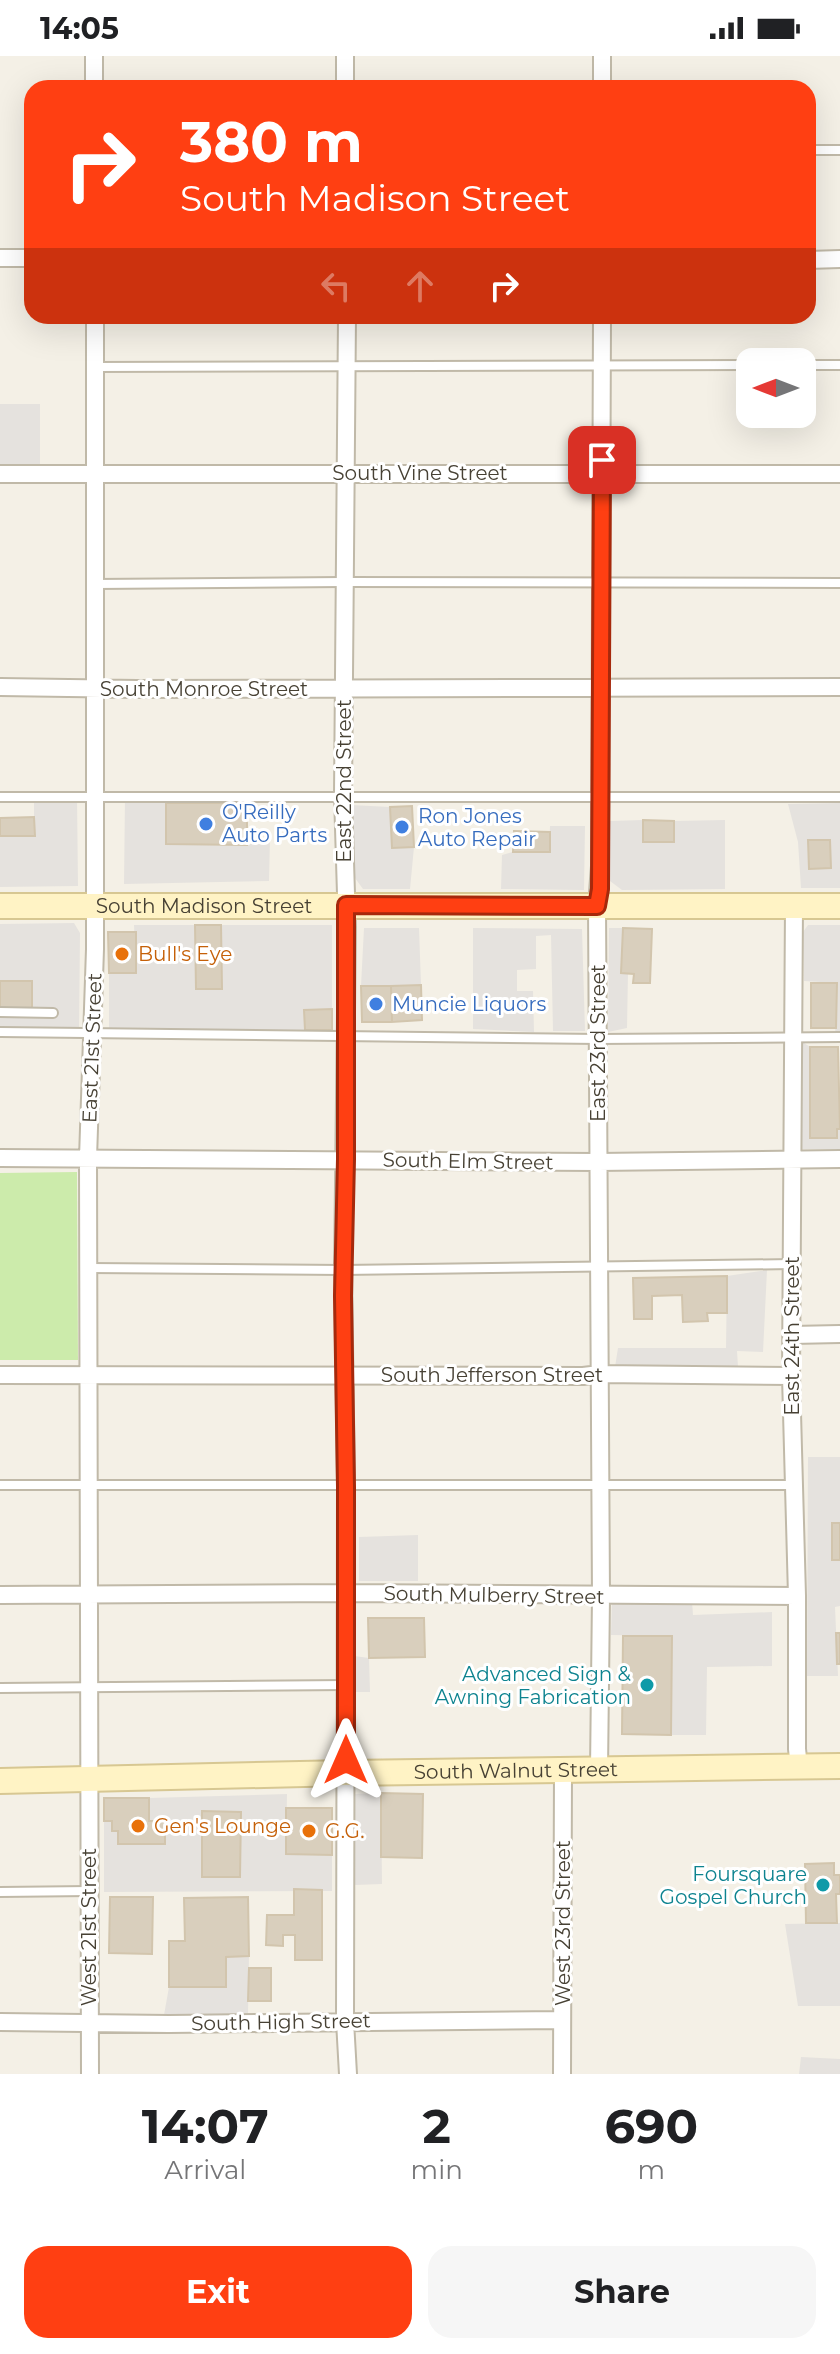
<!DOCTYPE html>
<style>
body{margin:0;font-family:Montserrat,sans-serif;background:#f6f6f6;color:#202124;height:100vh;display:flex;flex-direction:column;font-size:30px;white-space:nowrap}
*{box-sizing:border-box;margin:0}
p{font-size:26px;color:#757577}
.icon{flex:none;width:44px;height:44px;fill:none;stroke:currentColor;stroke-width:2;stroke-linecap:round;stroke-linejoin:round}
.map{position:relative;height:2018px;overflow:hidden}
.details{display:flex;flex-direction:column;background:#fff;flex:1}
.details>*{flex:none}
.guide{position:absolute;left:24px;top:24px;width:792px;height:244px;border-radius:24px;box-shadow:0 8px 32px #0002;background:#ff3f12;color:#fff;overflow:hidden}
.needle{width:52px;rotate:270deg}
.tools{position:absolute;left:736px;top:292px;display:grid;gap:16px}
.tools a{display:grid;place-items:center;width:80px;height:80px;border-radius:16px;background:#fff;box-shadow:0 8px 32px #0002;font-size:40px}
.pin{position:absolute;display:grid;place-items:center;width:68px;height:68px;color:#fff;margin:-34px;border-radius:16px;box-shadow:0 4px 12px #0006}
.me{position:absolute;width:88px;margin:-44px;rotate:0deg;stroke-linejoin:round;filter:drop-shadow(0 0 6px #0008)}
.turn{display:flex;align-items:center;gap:28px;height:168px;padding:0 24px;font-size:36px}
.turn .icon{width:104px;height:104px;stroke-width:2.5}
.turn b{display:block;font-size:56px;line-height:68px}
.lanes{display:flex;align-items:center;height:76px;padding:0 24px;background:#0003;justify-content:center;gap:40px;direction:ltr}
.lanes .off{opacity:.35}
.eta{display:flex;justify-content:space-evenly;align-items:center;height:136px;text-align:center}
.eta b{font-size:48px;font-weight:700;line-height:56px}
.primary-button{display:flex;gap:16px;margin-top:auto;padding:16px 24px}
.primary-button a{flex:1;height:92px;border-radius:24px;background:#ff3f12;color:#fff;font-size:32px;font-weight:700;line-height:92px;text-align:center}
.primary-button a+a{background:#f6f6f6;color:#202124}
.status{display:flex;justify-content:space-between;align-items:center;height:56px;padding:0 40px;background:#fff;direction:ltr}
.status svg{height:22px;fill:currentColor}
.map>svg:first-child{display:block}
.green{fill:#ccebab}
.parking{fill:#e5e2de;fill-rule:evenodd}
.building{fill:#d9cfbd;stroke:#d2c5ad;stroke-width:2}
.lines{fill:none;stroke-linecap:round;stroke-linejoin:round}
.service-casing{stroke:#c0b9a8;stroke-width:12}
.minor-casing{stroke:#c0b9a8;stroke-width:20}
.secondary-casing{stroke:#d7c792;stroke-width:28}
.service{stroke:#fff;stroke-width:8}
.minor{stroke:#fff;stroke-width:16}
.secondary{stroke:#fff3c5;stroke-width:24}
.route-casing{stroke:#a6290c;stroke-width:20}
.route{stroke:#ff3f12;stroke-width:14}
.shop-dot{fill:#3f7fe0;stroke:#fff;stroke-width:3}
.food-dot{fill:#e8710a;stroke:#fff;stroke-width:3}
.culture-dot{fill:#0f9aa8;stroke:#fff;stroke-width:3}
.labels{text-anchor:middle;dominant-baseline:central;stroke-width:6;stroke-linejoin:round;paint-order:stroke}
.street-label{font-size:20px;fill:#474134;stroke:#fff}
.shop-label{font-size:20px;fill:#366cbe;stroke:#fff;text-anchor:start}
.food-label{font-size:20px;fill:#c56008;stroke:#fff;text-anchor:start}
.culture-label{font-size:20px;fill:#0d838f;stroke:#fff;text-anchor:end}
</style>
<div class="status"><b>14:05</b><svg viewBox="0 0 49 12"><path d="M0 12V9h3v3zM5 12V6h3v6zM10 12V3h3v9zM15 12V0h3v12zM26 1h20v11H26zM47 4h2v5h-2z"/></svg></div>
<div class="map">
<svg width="840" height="2018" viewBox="0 0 840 2018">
<rect width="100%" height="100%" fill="#f4f0e6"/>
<!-- green -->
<path class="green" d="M 77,1116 L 78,1304 L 0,1304 L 0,1117 Z"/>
<!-- parking -->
<path class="parking" d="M 0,348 L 40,348 L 40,418 L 0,418 Z
M 34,741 L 77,741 L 78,830 L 0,831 L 0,780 L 34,780 Z
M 125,741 L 165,741 L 166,788 L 247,789 L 270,782 L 269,825 L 124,828 Z
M 840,747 L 840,832 L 801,832 L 798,786 L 788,748 ZM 830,784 L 831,812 L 810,813 L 808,785 Z
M 351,749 L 390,751 L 392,792 L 414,791 L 410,833 L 363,833 L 355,822 Z
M 643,764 L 644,786 L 673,786 L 674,765 L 725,764 L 725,833 L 622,834 L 610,825 L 609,765 Z
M 550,770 L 585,770 L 584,834 L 501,833 L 502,799 L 513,796 L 549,796 Z
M 74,867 L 80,877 L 79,977 L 0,976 L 0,868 Z
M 134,869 L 195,869 L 197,933 L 222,933 L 221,869 L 332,869 L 332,953 L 305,954 L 304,979 L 109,977 L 109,917 L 136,917 Z
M 808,869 L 840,869 L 840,981 L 835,981 L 837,927 L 804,925 L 803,876 Z
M 364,872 L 419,872 L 421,929 L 361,930 Z
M 473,872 L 582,873 L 585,975 L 553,975 L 551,879 L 536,880 L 536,913 L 517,914 L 517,935 L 533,935 L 534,976 L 473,973 Z
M 609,872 L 623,872 L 621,917 L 628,917 L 627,972 L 608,976 Z
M 801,985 L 810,991 L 810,1082 L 837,1082 L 837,1073 L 840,1073 L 840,1093 L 800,1093 Z
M 767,1214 L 763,1296 L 737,1295 L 738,1311 L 615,1311 L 618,1292 L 726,1292 L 727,1220 Z
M 808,1401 L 840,1401 L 840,1467 L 832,1467 L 840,1504 L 840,1550 L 835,1551 L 838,1620 L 807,1620 Z
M 418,1479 L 418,1525 L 359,1525 L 359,1481 Z
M 612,1544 L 692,1545 L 693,1559 L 772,1556 L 772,1610 L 707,1611 L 706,1679 L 671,1679 L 672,1580 L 611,1579 Z
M 354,1600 L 369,1602 L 370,1636 L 355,1636 Z
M 381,1737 L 382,1828 L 355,1829 L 354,1738 Z
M 287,1738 L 286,1798 L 332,1799 L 332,1835 L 104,1836 L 104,1765 L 112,1765 L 112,1775 L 118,1775 L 119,1788 L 164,1788 L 165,1765 L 149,1765 L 149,1742 Z
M 840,1867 L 840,1950 L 798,1950 L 785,1868 Z
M 249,1900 L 248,1958 L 164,1959 L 169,1931 L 226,1931 L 226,1901 Z
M 801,2001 L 840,2003 L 840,2018 L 799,2018 Z"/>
<!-- building -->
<path class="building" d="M 166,747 L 247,747 L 247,789 L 166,788 Z
M 412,750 L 414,791 L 392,792 L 390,751 Z
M 34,761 L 35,780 L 0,780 L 0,762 Z
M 643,764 L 674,765 L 674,786 L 643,786 Z
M 514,775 L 550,776 L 550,796 L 513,796 Z
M 808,784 L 830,784 L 831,812 L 809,813 Z
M 195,869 L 221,869 L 222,933 L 196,933 Z
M 623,872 L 652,873 L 650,927 L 633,927 L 634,918 L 621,917 Z
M 108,876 L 136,876 L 136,917 L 109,917 Z
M 0,925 L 32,925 L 32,953 L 0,953 Z
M 811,927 L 837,927 L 836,972 L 811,972 Z
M 421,929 L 422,964 L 392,966 L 391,930 Z
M 361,930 L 391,930 L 392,966 L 362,966 Z
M 332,953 L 332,974 L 305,974 L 304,954 Z
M 810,991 L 838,991 L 840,1073 L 837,1073 L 837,1082 L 810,1082 Z
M 727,1220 L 727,1257 L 707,1257 L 708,1265 L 683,1266 L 682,1239 L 652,1240 L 652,1263 L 634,1263 L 633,1222 Z
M 832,1467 L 840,1467 L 840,1504 L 832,1504 Z
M 368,1562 L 424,1562 L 425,1601 L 369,1602 Z
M 836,1577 L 840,1577 L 840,1608 L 837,1608 Z
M 623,1580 L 672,1580 L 671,1679 L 622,1678 Z
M 381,1737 L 423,1738 L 422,1802 L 381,1801 Z
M 104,1742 L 149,1742 L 149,1765 L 165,1765 L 165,1788 L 118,1788 L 118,1775 L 112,1775 L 112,1765 L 104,1765 Z
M 286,1752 L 332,1752 L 332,1799 L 286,1798 Z
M 202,1755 L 241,1756 L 240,1821 L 202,1821 Z
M 834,1807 L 834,1819 L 840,1819 L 840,1838 L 836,1838 L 837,1867 L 806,1867 L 805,1808 Z
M 294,1833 L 322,1834 L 322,1904 L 295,1904 L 295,1879 L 283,1879 L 283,1890 L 266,1889 L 267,1859 L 294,1859 Z
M 110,1841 L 153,1841 L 152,1898 L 109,1897 Z
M 248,1841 L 249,1900 L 226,1901 L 226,1931 L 169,1931 L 169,1885 L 185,1885 L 184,1842 Z
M 249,1912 L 271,1912 L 271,1945 L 248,1945 Z"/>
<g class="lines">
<!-- service casing -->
<g class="service-casing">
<path id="service" d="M 808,94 L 840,94
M 802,309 L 840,309
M 95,311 L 750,309
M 95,528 L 343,526 L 840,527
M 0,741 L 840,741
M 0,956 L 53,957
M 0,976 L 599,983 L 840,981
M 90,1212 L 343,1214 L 792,1208
M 0,1429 L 794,1429
M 0,1632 L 346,1629
M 0,1836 L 89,1835"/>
</g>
<!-- minor casing -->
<g class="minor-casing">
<path id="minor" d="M 94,0 L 94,32
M 345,0 L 345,32
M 602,32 L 602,0
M 0,202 L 32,202
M 808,204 L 840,203
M 347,260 L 343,739 L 347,871 L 343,1214 L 346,1431 L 345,1965 L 348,2018
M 0,418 L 840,418
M 0,631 L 137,633 L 840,631
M 794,849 L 791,1320 L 797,1540 L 797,1693 L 799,1711
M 0,1102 L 598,1106 L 840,1103
M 792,1279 L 840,1278
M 0,1319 L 583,1320 L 600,1318 L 791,1320
M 0,1539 L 345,1537 L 797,1540
M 599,1714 L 601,1540 L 597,850 L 600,810 L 602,260
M 0,1966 L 169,1968 L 562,1964
M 90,2018 L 88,1102 L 95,893 L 95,260
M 562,2018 L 563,1715"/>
</g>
<!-- secondary casing -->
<g class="secondary-casing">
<g id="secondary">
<path id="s1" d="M 0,850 L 840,850"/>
<path id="s2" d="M 0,1725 L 346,1717 L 840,1710"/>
</g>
</g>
<!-- service -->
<use href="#service" class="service"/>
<!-- minor -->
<use href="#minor" class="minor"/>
<!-- secondary -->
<use href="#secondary" class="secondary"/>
</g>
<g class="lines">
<!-- route casing -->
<g class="route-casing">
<path id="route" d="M 346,1704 L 346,1431 L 343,1240 L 346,1103 L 346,849 L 597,850 L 600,833 L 602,404"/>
</g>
<!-- route -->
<use href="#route" class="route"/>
</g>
<!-- markers -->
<g class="shop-dot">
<circle cx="206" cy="768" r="8"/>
<circle cx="402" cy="771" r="8"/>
<circle cx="376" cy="948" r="8"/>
</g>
<g class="food-dot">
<circle cx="122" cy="898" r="8"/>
<circle cx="138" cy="1770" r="8"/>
<circle cx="309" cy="1775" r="8"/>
</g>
<g class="culture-dot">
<circle cx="647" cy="1629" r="8"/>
<circle cx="823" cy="1829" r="8"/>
</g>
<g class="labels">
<!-- street labels -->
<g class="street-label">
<text x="420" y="417">South Vine Street</text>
<text x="204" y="633">South Monroe Street</text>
<text transform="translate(344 725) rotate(-90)">East 22nd Street</text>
<text stroke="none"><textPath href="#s1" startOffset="204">South Madison Street</textPath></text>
<text transform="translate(598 987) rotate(-90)">East 23rd Street</text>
<text transform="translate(92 992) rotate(-88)">East 21st Street</text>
<text transform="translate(468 1105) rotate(1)">South Elm Street</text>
<text transform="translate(792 1280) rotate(-90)">East 24th Street</text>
<text x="492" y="1319">South Jefferson Street</text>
<text transform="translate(494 1539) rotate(1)">South Mulberry Street</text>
<text stroke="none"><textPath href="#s2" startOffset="516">South Walnut Street</textPath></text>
<text transform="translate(563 1867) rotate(-90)">West 23rd Street</text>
<text transform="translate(89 1871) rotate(-90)">West 21st Street</text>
<text transform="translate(281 1966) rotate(-1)">South High Street</text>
</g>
<!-- shop labels -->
<g class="shop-label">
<text x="222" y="756">O'Reilly<tspan x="222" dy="23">Auto Parts</tspan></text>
<text x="418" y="760">Ron Jones<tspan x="418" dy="23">Auto Repair</tspan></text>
<text x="392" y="948">Muncie Liquors</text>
</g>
<!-- food labels -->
<g class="food-label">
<text x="138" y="898">Bull's Eye</text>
<text x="154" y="1770">Gen's Lounge</text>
<text x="325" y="1775">G.G.</text>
</g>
<!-- culture labels -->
<g class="culture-label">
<text x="631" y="1618">Advanced Sign &amp;<tspan x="631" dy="23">Awning Fabrication</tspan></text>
<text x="807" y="1818">Foursquare<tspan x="807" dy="23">Gospel Church</tspan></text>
</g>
</g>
</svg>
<div class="tools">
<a><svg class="needle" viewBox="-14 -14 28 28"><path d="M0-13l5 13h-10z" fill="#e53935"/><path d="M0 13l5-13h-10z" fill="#757577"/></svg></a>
</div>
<div class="pin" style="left:602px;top:404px;background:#d93025"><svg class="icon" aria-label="arrive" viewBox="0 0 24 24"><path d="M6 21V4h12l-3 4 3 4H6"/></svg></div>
<svg class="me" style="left:346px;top:1704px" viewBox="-20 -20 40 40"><path d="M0-17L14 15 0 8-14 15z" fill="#ff3f12" stroke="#fff" stroke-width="4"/></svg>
<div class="guide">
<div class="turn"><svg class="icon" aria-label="right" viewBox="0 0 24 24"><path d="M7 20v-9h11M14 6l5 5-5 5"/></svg><div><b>380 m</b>South Madison Street</div></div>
<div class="lanes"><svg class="icon off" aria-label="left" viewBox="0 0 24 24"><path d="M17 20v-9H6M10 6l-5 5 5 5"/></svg><svg class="icon off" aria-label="ahead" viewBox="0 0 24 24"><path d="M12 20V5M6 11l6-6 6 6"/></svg><svg class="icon" aria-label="right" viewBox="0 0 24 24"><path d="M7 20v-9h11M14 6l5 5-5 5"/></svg></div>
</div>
</div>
<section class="details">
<div class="eta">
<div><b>14:07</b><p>Arrival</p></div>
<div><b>2</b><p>min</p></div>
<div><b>690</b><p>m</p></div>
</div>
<div class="primary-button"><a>Exit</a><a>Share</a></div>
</section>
